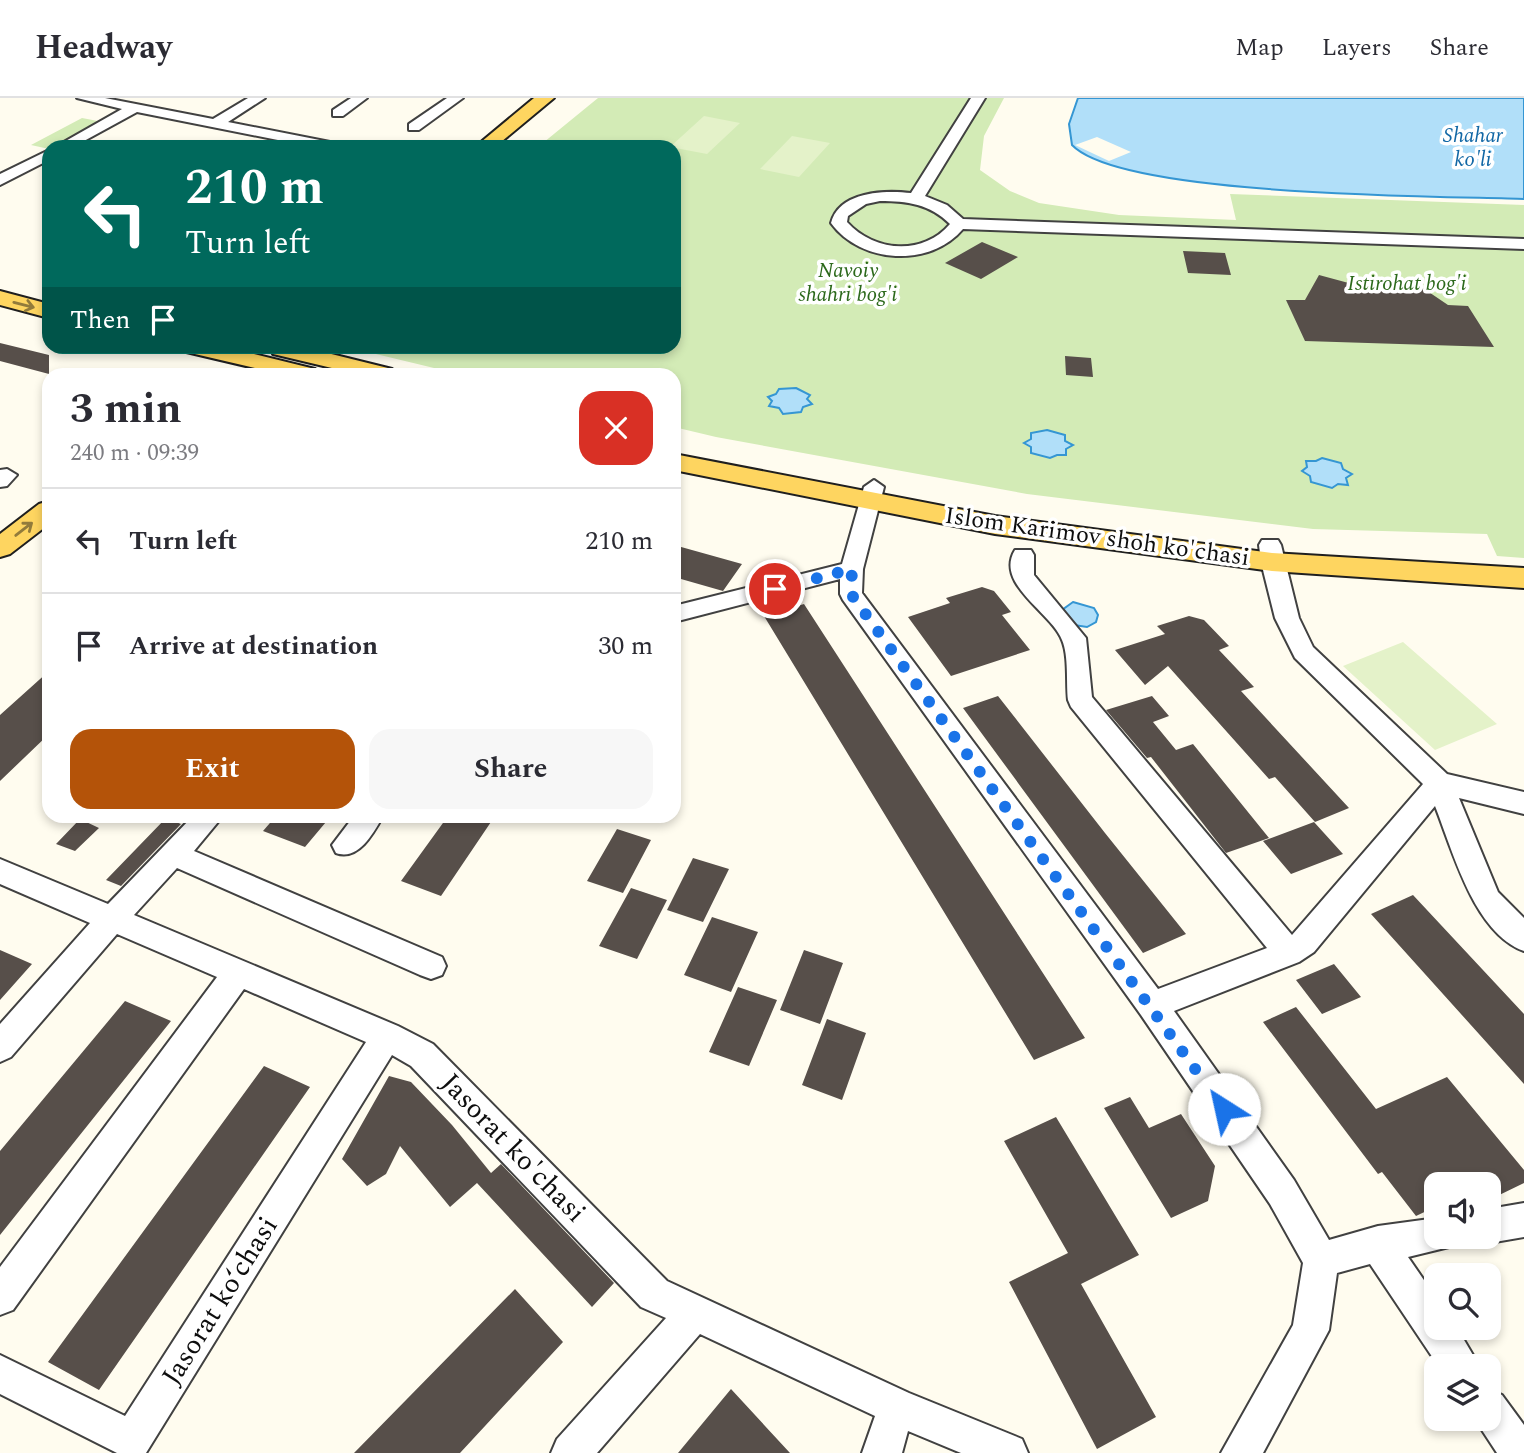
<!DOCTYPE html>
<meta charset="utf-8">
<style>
body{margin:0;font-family:Spectral,serif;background:#f7f7f7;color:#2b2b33;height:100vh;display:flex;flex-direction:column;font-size:26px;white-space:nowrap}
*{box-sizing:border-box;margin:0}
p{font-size:23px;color:#7c7c81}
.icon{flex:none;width:38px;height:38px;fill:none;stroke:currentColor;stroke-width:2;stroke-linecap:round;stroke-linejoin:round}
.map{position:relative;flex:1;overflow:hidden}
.drawer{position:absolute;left:42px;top:270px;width:639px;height:455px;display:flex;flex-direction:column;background:#fff;border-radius:21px;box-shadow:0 4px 10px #0003}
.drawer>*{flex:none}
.hud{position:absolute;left:42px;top:42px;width:639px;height:214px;border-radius:21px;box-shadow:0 4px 10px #0003;background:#00695c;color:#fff;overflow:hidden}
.controls{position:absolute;left:1424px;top:1074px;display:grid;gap:14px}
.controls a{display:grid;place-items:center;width:77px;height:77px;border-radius:14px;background:#fff;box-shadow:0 4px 10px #0003;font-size:35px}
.pin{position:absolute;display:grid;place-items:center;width:60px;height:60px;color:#fff;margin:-30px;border:4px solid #fff;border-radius:50%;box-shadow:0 2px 7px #0007}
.me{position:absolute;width:77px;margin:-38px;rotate:325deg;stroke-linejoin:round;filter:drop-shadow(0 0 5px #0008)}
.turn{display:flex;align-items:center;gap:24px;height:147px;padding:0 28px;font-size:32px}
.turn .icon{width:91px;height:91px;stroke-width:2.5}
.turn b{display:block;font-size:49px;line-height:60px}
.then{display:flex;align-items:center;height:66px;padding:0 28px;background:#0003;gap:14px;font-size:26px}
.round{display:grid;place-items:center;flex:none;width:74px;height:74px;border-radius:21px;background:#f7f7f7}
.overview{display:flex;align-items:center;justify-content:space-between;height:119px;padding:0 28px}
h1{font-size:42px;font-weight:700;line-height:52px}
.action{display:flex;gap:14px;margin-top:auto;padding:14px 28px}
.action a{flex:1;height:80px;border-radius:21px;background:#b45309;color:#fff;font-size:28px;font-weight:700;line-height:80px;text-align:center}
.action a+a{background:#f7f7f7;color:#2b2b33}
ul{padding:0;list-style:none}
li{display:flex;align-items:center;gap:21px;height:105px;padding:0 28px;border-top:2px solid #e1e1e2}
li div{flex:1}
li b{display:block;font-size:26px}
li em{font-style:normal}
header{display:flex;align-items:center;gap:42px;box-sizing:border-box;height:98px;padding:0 35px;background:#fff;border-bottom:2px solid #e1e1e2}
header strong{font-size:33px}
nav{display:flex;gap:38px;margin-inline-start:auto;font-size:24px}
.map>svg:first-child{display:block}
.green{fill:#d3ebb6}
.pitch{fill:#e4f2c9}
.water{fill:#b1dff9;stroke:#3596d3;stroke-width:2}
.pier{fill:#fffcef}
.building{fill:#574f4a}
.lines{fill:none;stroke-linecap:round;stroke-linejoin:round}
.minor-casing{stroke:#414141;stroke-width:4}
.major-casing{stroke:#1f1f1f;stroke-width:4}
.minor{fill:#fff;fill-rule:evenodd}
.major{fill:#fed560;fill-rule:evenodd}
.oneway{stroke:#927b3b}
.route{stroke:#1a73e8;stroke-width:12;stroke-dasharray:0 21.6}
.labels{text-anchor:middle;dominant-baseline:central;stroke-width:7;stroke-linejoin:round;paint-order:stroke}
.far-water-label{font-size:21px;font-style:italic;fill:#1167a5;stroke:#fff}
.far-park-label{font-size:21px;font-style:italic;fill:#2c691b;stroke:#fff}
.street-label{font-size:24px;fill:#0e0e0e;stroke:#fff}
.near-street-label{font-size:28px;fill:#0e0e0e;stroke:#fff}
</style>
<header>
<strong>Headway</strong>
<nav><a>Map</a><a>Layers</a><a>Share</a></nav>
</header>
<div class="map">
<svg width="1524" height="1355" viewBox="0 0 1524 1355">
<rect width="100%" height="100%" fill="#fffcef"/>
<!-- green -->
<path class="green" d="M 598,0 L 1004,0 L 984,38 L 980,72 L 1010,93 L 1039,105 L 1119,117 L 1236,122 L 1230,96 L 1524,107 L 1524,460 L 1497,458 L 1487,436 L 1313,431 L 1027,396 L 716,339 L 674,329 L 674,276 L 459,276 L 355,251 L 354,249 L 674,248 L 674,49 L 538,49 Z
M 82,20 L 103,24 L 57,49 L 49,51 L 31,47 Z"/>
<!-- pitch -->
<path class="pitch" d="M 704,18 L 740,25 L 707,56 L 670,49 Z
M 792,38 L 830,45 L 799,79 L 760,71 Z
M 1403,544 L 1497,626 L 1435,652 L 1343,568 Z"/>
<!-- water -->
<path class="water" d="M 1078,0 L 1524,0 L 1524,101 C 1442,98 1122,99 1072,47 L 1069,26 Z
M 796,290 L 810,297 L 807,301 L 812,306 L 803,309 L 801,314 L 783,316 L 779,310 L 769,308 L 772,303 L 768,299 L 776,296 L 779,291 Z
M 1047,332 L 1065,337 L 1065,343 L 1073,347 L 1066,351 L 1066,357 L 1057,357 L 1050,360 L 1031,355 L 1031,349 L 1024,345 L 1031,341 L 1031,335 Z
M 1322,360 L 1341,365 L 1343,371 L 1352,376 L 1346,380 L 1348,387 L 1338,386 L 1332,390 L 1311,384 L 1310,378 L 1302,373 L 1307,369 L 1306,363 L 1316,363 Z
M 1073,504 L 1094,510 L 1098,517 L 1096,524 L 1087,529 L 1074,527 L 1062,512 Z"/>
<!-- pier -->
<path class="pier" d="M 1097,39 L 1131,54 L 1109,63 L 1075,47 Z"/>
<!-- building -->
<path class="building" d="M 982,144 L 1018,159 L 981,181 L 945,165 Z
M 1183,153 L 1225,155 L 1231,177 L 1188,175 Z
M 1319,177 L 1356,187 L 1383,188 L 1411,182 L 1448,207 L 1468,208 L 1494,249 L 1305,243 L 1286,202 L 1305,202 Z
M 0,245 L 49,257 L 49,276 L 0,263 Z
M 1065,258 L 1091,260 L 1093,279 L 1066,277 Z
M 674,447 L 742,466 L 723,493 L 674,479 Z
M 982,489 L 994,493 L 1011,514 L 1002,517 L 1030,552 L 951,578 L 908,519 L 950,505 L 946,500 Z
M 804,506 L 1085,940 L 1034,962 L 764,518 Z
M 1189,518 L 1204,522 L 1229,548 L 1219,552 L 1254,589 L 1241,593 L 1349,710 L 1315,724 L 1275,679 L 1269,681 L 1168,568 L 1145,587 L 1115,552 L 1165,536 L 1157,528 Z
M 49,573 L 49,636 L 0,683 L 0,617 Z
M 998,598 L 1105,735 L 1186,836 L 1143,855 L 963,610 Z
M 1152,598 L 1169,618 L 1153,624 L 1176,652 L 1193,646 L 1269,740 L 1226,755 L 1151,659 L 1147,660 L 1106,612 Z
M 276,718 L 331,718 L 305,749 L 263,733 Z
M 448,718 L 495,718 L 441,798 L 401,783 Z
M 166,720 L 181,726 L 121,788 L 106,782 Z
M 80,721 L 99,730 L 75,753 L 56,746 Z
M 1314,724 L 1343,756 L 1291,776 L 1263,743 Z
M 617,731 L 651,742 L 623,795 L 587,783 Z
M 693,760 L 729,771 L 703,824 L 667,812 Z
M 631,790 L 667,802 L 637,861 L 599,848 Z
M 1413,797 L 1524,916 L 1524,986 L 1371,816 Z
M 712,819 L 758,834 L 731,894 L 684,877 Z
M 0,852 L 32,866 L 0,902 Z
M 804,852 L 843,865 L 820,926 L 780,912 Z
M 1334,866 L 1361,899 L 1322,916 L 1296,882 Z
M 738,889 L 777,902 L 749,968 L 709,954 Z
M 125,903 L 171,923 L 0,1137 L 0,1053 Z
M 1296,909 L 1376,1011 L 1447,979 L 1524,1072 L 1524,1085 L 1489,1102 L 1489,1087 L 1437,1087 L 1437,1108 L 1416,1118 L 1382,1074 L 1378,1076 L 1263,924 Z
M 827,921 L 866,935 L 842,1002 L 802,987 Z
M 264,968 L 310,989 L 99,1292 L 48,1264 Z
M 389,978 L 411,984 L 452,1027 L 491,1075 L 501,1066 L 614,1185 L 592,1209 L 477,1085 L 450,1109 L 400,1048 L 386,1076 L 367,1088 L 342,1061 Z
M 1130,999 L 1149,1030 L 1181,1016 L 1215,1068 L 1208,1103 L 1171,1120 L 1104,1010 Z
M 1056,1019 L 1139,1157 L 1081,1186 L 1156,1319 L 1097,1351 L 1009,1184 L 1068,1155 L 1004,1043 Z
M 515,1191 L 563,1244 L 460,1355 L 354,1355 Z
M 731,1291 L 790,1355 L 678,1355 Z"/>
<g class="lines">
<!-- minor casing -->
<g class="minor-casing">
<path id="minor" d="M 77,0 L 105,0 L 213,21 L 248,0 L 265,0 L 228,24 L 335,45 L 342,49 L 313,49 L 137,14 L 73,49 L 55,49 L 122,11 Z
M 351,0 L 367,0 L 343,18 L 333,18 L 333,12 Z
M 447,0 L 463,0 L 419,32 L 409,32 L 409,26 Z
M 971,0 L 985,0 L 925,98 L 947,107 L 963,121 L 1524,141 L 1524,151 L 963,131 C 930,170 861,166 831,125 C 839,93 885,92 911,95 ZM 880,103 C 907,103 930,106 950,126 C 923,158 874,154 847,124 L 848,118 L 866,106 Z
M 49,52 L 49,62 L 0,87 L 0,76 Z
M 7,371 L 17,377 L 7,388 L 0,389 L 0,372 Z
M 874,382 L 884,389 L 863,471 L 862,495 L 1158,891 L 1267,850 L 1071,609 L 1068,602 C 1066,585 1069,558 1062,542 C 1052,515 994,486 1015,452 L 1031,452 L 1034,457 L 1034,477 L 1086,540 L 1092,599 L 1292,837 L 1423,686 L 1295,560 L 1275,520 L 1261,464 L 1259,447 L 1262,442 L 1278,442 L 1281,447 L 1299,520 L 1313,549 L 1447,676 L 1524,694 L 1524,716 L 1459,700 L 1498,794 L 1524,820 L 1524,853 C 1474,835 1453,753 1435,708 L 1314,854 L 1299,864 L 1174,913 L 1294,1082 L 1329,1142 L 1378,1128 L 1437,1120 L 1437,1139 L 1454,1139 L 1449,1149 L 1408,1159 L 1437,1201 L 1437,1230 L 1457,1230 L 1480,1269 L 1439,1269 L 1370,1166 L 1337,1175 L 1329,1232 L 1263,1355 L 1221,1355 L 1293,1227 L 1303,1165 L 1270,1106 L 1141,917 L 843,502 L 840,496 L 840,481 L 674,524 L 674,508 L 842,466 L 864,389 Z
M 193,718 L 223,718 L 194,753 L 442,859 L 446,868 L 442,877 L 431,881 L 420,877 L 177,770 L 134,817 L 398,928 L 433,946 L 667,1183 L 909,1295 L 1022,1341 L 1028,1355 L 961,1355 L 908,1333 L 902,1355 L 862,1355 L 875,1318 L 700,1236 L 597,1355 L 551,1355 L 557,1341 L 666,1220 L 641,1209 L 411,968 L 392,957 L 146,1355 L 117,1355 L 0,1296 L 0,1257 L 125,1318 L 366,944 L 244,891 L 13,1212 L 0,1217 L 0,1169 L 217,879 L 117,836 L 11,959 L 0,964 L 0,926 L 90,825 L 0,786 L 0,761 L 108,806 Z
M 354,718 L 383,718 C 373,736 358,763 336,755 L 332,747 Z
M 1524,1105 L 1524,1139 L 1489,1145 L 1477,1140 L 1489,1139 L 1489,1111 Z
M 1489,1291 L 1502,1297 L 1524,1327 L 1524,1355 L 1497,1355 L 1476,1323 L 1489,1321 Z"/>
</g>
<!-- major casing -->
<g class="major-casing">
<path id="major" d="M 534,0 L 554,0 L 495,49 L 475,49 Z
M 0,193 L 49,206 L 49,220 L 0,207 Z
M 179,248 L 221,248 L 315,271 L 319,276 L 280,276 L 182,253 Z
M 271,248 L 299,248 L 392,271 L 396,276 L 357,276 L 273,256 Z
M 674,356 L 995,418 L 1272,455 L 1524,470 L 1524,490 L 1272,473 L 995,436 L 674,372 Z
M 49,403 L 49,426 L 10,456 L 0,459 L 0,436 L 39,406 Z"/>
</g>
<!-- minor -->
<use href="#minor" class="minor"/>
<!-- major -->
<use href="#major" class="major"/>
</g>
<!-- one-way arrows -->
<defs><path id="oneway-shaft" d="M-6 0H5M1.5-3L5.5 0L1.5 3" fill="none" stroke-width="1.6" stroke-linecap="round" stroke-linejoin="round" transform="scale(1.75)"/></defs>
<g class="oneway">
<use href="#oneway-shaft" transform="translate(24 207) rotate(14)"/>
<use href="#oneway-shaft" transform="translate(24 431) rotate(-38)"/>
</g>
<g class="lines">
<!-- route -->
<path class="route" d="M 775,491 L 852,471 L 851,496 L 1224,1011"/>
</g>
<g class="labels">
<!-- far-water labels -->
<g class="far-water-label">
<text x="1473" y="38">Shahar<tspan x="1473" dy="24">ko'li</tspan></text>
</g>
<!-- far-park labels -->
<g class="far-park-label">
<text x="848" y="173">Navoiy<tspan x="848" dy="24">shahri bog'i</tspan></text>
<text x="1407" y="186">Istirohat bog'i</text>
</g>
<!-- street labels -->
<g class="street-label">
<text transform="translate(1097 439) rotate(8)">Islom Karimov shoh ko'chasi</text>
</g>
<!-- near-street labels -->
<g class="near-street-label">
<text transform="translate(513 1050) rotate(46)">Jasorat ko'chasi</text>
<text transform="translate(220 1203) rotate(-58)">Jasorat ko‘chasi</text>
</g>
</g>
</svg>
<div class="controls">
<a><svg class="icon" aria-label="sound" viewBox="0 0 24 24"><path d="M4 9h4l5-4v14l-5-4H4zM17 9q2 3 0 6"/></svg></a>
<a><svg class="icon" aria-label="search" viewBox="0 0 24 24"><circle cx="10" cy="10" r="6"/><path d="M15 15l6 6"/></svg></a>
<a><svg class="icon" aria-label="layers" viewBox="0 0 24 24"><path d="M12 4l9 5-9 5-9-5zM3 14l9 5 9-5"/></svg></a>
</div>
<div class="pin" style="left:775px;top:491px;background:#d93025"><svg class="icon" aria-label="arrive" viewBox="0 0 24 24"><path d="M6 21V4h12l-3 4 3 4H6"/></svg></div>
<svg class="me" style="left:1224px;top:1011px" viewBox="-20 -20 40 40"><circle r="19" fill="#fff"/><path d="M0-13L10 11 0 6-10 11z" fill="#1a73e8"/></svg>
<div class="hud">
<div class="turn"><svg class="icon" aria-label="left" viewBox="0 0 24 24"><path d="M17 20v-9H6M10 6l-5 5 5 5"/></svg><div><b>210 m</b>Turn left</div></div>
<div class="then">Then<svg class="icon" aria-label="arrive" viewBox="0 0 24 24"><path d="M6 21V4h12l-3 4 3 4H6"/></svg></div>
</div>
<section class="drawer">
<div class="overview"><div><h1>3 min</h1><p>240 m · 09:39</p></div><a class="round" style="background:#d93025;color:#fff"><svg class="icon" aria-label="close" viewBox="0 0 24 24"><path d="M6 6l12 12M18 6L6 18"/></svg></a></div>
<ul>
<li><svg class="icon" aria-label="left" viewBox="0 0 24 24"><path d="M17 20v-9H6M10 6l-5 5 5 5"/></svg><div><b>Turn left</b></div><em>210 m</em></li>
<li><svg class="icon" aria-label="arrive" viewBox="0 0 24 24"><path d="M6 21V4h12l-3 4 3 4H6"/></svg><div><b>Arrive at destination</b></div><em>30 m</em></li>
</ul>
<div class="action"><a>Exit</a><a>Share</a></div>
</section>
</div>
